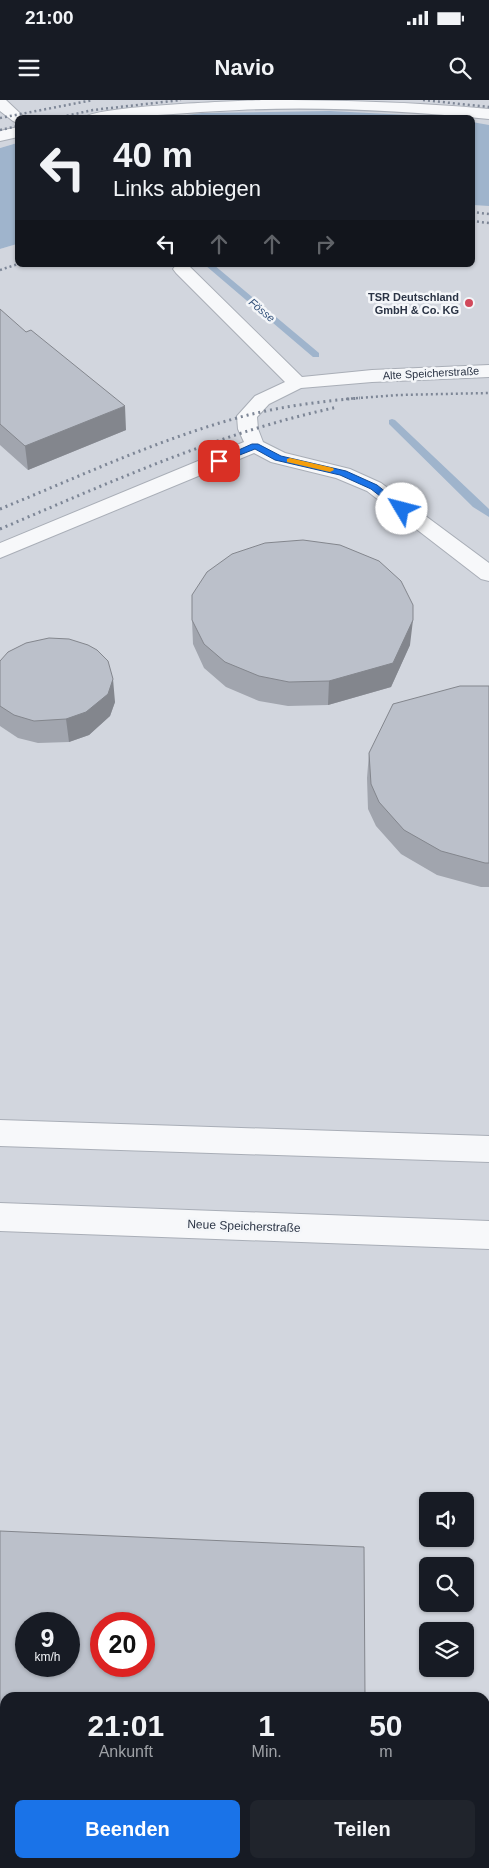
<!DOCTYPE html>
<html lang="de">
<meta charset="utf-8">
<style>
body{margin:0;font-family:Arial,sans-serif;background:#20242c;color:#f1f3f6;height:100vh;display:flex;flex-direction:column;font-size:19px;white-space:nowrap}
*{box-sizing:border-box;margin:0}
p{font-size:16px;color:#9ea1a6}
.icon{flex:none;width:28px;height:28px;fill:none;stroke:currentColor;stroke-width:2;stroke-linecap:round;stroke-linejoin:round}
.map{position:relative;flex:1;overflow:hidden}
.side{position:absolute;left:0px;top:1592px;width:490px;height:176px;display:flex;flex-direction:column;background:#171b24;border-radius:15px 15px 0 0;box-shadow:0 1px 4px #0004}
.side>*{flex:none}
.guide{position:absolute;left:15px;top:15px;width:460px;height:152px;border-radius:8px;box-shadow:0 1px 4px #0004;background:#171b24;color:#f1f3f6;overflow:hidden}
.tools{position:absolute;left:419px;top:1392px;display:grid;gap:10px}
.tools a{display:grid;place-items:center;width:55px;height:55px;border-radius:8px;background:#171b24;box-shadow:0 1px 4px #0004;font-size:25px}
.speed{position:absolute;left:15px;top:1512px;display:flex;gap:10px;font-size:25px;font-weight:700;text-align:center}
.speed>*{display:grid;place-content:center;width:65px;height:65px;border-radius:50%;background:#171b24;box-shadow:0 1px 4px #0004;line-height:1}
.speed small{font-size:12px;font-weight:400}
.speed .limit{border:8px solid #d22;background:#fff;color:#111}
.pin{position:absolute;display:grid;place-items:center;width:42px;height:42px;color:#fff;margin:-21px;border-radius:10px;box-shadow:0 2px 8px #0006}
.me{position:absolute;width:55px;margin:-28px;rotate:307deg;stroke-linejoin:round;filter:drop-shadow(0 0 4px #0008)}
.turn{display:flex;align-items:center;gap:18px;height:105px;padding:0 15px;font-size:22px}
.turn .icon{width:65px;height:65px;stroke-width:2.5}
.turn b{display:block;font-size:35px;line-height:42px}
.lanes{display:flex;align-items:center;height:48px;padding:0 15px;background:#0003;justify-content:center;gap:25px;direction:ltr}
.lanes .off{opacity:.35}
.eta{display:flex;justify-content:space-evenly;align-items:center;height:85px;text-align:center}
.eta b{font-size:30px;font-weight:800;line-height:35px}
.button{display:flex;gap:10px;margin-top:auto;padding:10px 15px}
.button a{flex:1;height:58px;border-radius:8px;background:#1a73e8;color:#fff;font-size:20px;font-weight:800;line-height:58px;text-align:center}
.button a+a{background:#20242c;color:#f1f3f6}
.status{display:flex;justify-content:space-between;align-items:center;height:35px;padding:0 25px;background:#171b24;direction:ltr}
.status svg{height:14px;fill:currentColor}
header{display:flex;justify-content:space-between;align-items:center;height:65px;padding:0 15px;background:#171b24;font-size:22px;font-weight:800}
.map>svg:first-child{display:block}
.built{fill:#d2d6de;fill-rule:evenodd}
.water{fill:#9fb4cc}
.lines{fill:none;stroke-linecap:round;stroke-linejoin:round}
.stream{fill:#9fb4cc;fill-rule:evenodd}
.minor-casing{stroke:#a9aeb7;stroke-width:2}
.minor{fill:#f7f8fa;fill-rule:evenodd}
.rail-far1{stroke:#7d8696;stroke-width:2.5;stroke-dasharray:2 3;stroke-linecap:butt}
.rail{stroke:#7d8696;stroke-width:3;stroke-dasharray:2 4;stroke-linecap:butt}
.wall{fill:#a1a5ae}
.shaded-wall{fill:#83868d}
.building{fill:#bbc0ca;stroke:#83868d;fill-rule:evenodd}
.route{fill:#1a73e8;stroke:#114b97}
.slow{fill:#f59e0b}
.poi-dot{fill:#d1495b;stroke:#f4f6f9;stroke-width:2}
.labels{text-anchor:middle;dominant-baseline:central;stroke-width:5;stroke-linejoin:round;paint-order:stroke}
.far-poi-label{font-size:11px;font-weight:bold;fill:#2b3445;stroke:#f4f6f9;text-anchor:end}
.far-water-label{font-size:11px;font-style:italic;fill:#34527a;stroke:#f4f6f9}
.far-street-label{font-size:11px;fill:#2b3445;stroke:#f4f6f9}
.street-label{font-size:12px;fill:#2b3445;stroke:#f4f6f9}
</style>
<div class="status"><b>21:00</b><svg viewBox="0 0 49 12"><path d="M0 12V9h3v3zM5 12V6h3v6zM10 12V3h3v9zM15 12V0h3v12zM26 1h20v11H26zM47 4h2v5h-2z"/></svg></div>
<header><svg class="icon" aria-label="menu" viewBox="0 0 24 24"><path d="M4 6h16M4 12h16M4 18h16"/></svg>Navio<svg class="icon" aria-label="search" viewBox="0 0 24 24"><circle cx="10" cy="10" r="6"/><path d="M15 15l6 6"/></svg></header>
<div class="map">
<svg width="489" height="1768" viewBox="0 0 489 1768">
<rect width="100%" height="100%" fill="#e4e7ec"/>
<!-- built -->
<path class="built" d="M 0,0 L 489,0 L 489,1768 L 0,1768 L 0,149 L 17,144 L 18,165 L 472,165 L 472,18 L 18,18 L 17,43 L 0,48 ZM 428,1401 L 465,1401 L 465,1439 L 428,1439 ZM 428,1466 L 465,1466 L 465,1504 L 428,1504 ZM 26,1524 L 69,1524 L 69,1566 L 26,1566 ZM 101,1524 L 144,1524 L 144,1566 L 101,1566 ZM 428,1531 L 465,1531 L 465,1569 L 428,1569 ZM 5,1598 L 485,1598 L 485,1764 L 5,1764 Z"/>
<!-- water -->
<path class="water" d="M 330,11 L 447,17 L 172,17 L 202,13 Z
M 472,22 L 489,25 L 489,106 L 473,105 Z
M 17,43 L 17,144 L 0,149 L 0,48 Z"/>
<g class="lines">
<!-- stream -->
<path class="stream" d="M 205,165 L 214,165 L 319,253 L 319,257 L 313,257 Z
M 392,319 L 395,320 L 489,409 L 489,417 L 473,407 L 389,324 L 389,320 Z"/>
<!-- minor casing -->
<g class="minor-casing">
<path id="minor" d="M 0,0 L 6,0 L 25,18 L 18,18 L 18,23 L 13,21 L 0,11 Z
M 263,0 C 339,0 413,2 489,9 L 489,19 C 406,11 322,6 239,10 C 187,12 136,18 84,18 C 93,6 239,1 263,0 Z
M 18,27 L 18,37 L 0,41 L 0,31 Z
M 176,165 L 188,165 L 302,277 L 372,270 L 489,265 L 489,277 L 372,282 L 301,288 L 269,304 L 257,317 L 258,329 L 263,342 L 285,353 L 350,369 L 381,383 L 489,463 L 489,481 L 481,479 L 367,391 L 336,378 L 271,362 L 254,353 L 0,458 L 0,443 L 244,342 L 238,329 L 237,316 L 255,296 L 285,282 L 176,173 L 173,169 Z
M 0,1020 L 489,1036 L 489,1062 L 0,1046 Z
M 0,1103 L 489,1121 L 489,1149 L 0,1131 Z"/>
</g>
<!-- minor -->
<use href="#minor" class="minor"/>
<!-- rail-far1 -->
<path class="rail-far1" d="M 423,0 L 489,7
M 0,18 L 93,0
M 57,18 L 93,10 L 181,0
M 0,30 L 18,26
M 472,112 L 489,114
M 472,121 L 489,123
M 0,170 L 18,164
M 346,299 L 398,295 L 489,293"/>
<!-- rail -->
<path class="rail" d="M 0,409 C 81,376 163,337 248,315 C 285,306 323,301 360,298
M 0,429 C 111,382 220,332 338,307"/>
</g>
<!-- wall -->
<path class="wall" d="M 0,209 L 126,330 L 28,370 L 0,345 Z
M 192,520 L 410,545 L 391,587 L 328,605 L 288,606 L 259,601 L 226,587 L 204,568 L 193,544 Z
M 0,561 L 115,602 L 110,616 L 89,635 L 69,642 L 38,643 L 18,638 L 0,626 Z
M 489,586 L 489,787 L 481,787 L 437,775 L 401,754 L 376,726 L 368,709 L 367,678 L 369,653 Z"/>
<!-- shaded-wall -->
<path class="shaded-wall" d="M 125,306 L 126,330 L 28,370 L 25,346 Z
M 413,520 L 410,545 L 391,587 L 328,605 L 329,581 Z
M 113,579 L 115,602 L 110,616 L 89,635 L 69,642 L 66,619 Z"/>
<!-- building -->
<path class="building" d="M 0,209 L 26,232 L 31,230 L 125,306 L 25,346 L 0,324 Z
M 303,440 L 340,445 L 379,461 L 401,481 L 413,505 L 413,520 L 393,563 L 329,581 L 289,582 L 259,576 L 225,562 L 204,544 L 192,520 L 192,495 L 207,472 L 232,454 L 265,443 Z
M 49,538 L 69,539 L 88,545 L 97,550 L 108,561 L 113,579 L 108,594 L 86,612 L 66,619 L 34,621 L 14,615 L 0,606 L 0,561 L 8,552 L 26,543 Z
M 460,586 L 489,586 L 489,763 L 485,763 L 441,751 L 404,730 L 379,702 L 371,684 L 369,653 L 393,604 Z
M 0,1431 L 364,1447 L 365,1598 L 5,1598 L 5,1764 L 366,1764 L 366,1768 L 0,1768 ZM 26,1524 L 69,1524 L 69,1566 L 26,1566 ZM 101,1524 L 144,1524 L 144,1566 L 101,1566 Z"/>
<!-- route -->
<path class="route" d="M 252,344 L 258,344 L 281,356 L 346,371 L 377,385 L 407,409 L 399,411 L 371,389 L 340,375 L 275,360 L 255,349 L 222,362 L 214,361 Z"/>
<!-- slow -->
<path class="slow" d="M 290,358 L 333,368 L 334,370 L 330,372 L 287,362 L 287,359 Z"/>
<!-- markers -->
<circle class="poi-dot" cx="469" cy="203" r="5"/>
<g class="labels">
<!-- far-poi labels -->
<g class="far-poi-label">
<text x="459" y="197">TSR Deutschland<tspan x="459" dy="13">GmbH &amp; Co. KG</tspan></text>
</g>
<!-- far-water labels -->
<g class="far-water-label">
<text transform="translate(262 210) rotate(40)">Fösse</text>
</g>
<!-- far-street labels -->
<g class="far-street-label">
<text transform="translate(431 273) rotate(-3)">Alte Speicherstraße</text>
</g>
<!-- street labels -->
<g class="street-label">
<text transform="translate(244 1126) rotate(2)">Neue Speicherstraße</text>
</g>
</g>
</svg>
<div class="tools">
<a><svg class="icon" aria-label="sound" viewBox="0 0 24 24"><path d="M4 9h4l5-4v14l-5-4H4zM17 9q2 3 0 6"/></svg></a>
<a><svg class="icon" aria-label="search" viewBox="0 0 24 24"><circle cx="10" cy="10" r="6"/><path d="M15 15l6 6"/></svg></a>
<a><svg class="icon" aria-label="layers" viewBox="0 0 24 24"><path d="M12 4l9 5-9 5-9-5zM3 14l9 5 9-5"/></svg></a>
</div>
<div class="speed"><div>9<small>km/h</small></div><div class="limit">20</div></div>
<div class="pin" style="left:219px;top:361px;background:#d93025"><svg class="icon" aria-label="arrive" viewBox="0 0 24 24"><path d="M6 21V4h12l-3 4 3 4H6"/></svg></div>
<svg class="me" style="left:402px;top:409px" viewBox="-20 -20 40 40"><circle r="19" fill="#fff"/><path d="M0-13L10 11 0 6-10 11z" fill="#1a73e8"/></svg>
<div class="guide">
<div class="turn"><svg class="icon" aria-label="left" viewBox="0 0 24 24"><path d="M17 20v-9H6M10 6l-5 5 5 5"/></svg><div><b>40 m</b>Links abbiegen</div></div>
<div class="lanes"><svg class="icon" aria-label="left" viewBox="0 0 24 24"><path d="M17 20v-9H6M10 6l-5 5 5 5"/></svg><svg class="icon off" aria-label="ahead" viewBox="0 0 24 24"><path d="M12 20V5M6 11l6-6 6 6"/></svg><svg class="icon off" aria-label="ahead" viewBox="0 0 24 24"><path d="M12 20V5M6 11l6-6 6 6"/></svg><svg class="icon off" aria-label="right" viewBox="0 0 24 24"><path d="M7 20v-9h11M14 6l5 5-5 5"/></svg></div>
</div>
<section class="side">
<div class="eta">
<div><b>21:01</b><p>Ankunft</p></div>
<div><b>1</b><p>Min.</p></div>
<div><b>50</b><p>m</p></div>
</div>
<div class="button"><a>Beenden</a><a>Teilen</a></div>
</section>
</div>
